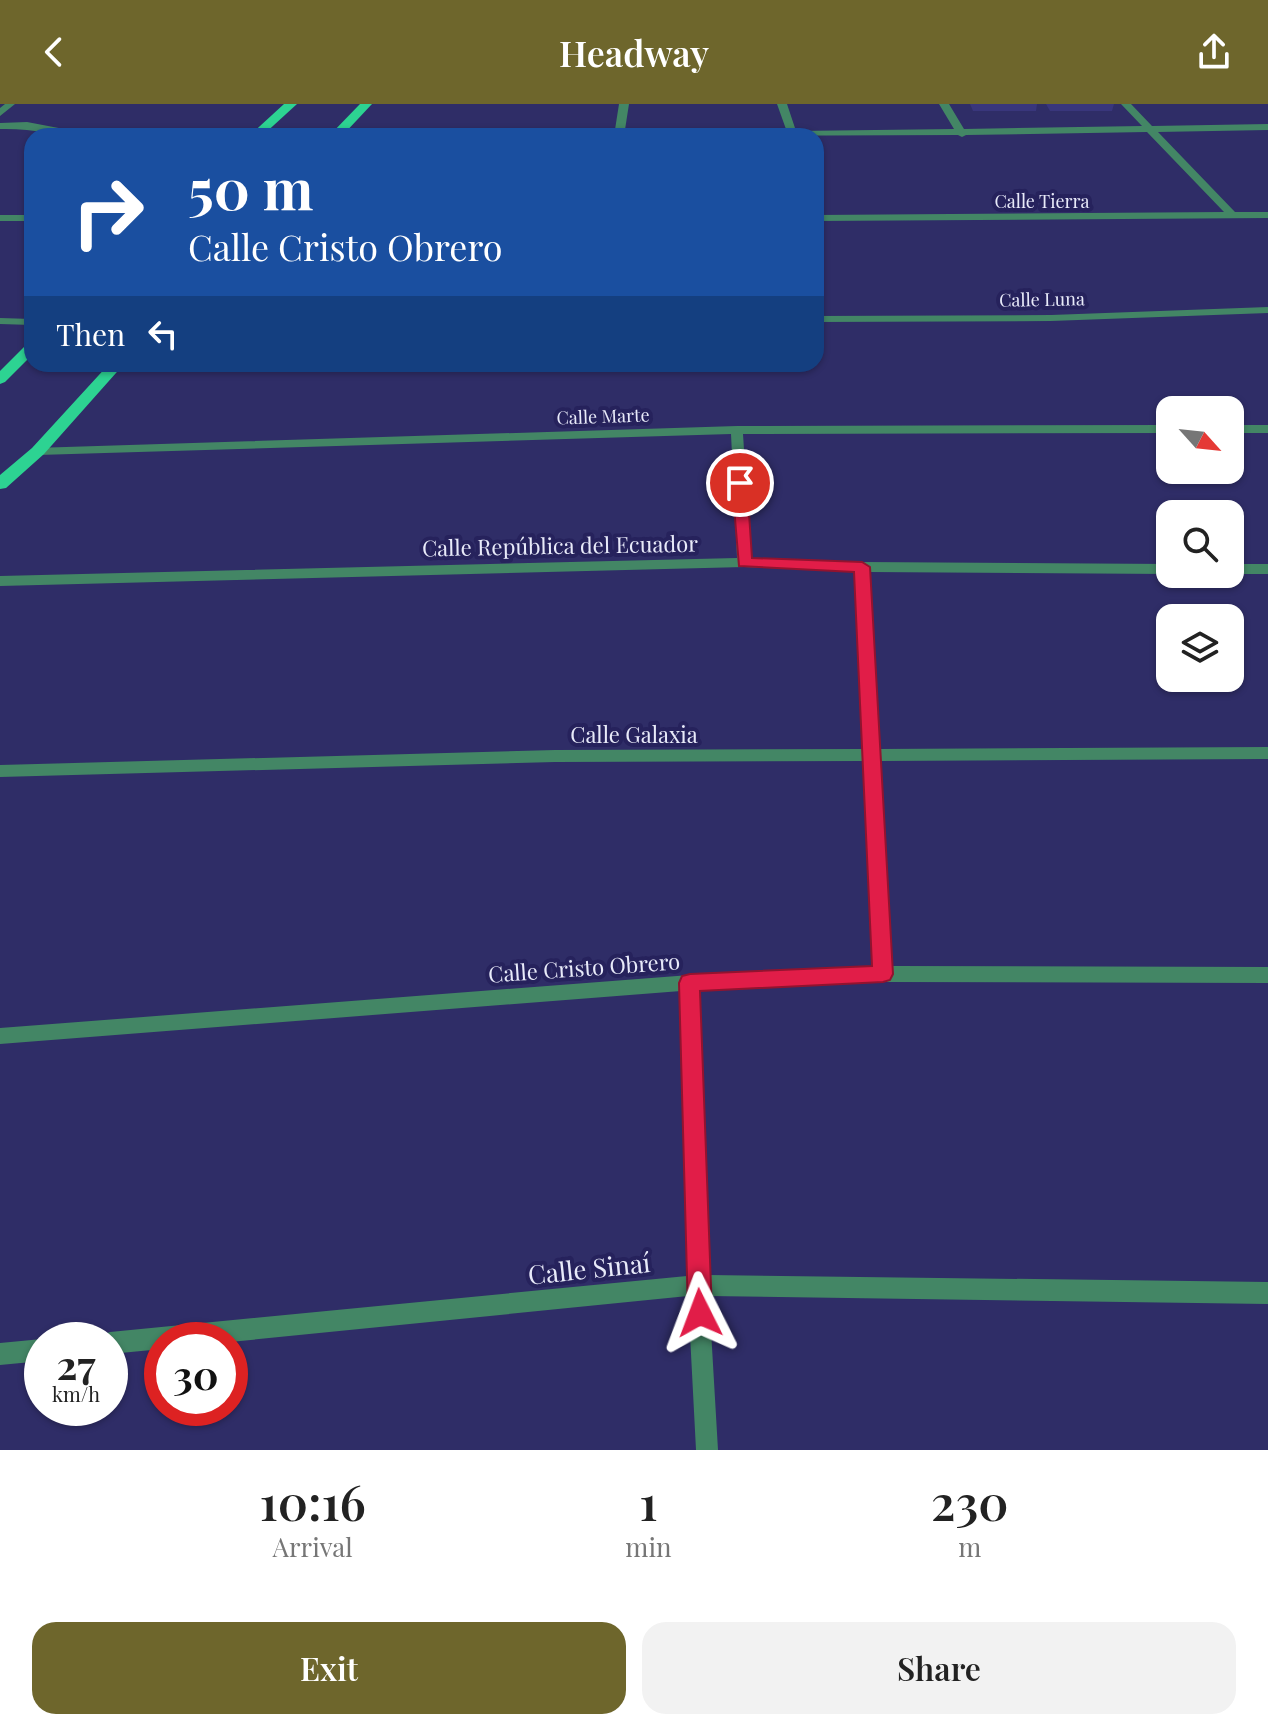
<!DOCTYPE html>
<meta charset="utf-8">
<style>
body{margin:0;font-family:"Playfair Display",serif;background:#f2f2f2;color:#222;height:100vh;display:flex;flex-direction:column;font-size:30px;white-space:nowrap}
*{box-sizing:border-box;margin:0}
p{font-size:26px;color:#767676}
.icon{flex:none;width:44px;height:44px;fill:none;stroke:currentColor;stroke-width:2;stroke-linecap:round;stroke-linejoin:round}
.map{position:relative;height:1346px;overflow:hidden}
.drawer{display:flex;flex-direction:column;background:#fff;flex:1}
.drawer>*{flex:none}
.top-card{position:absolute;left:24px;top:24px;width:800px;height:244px;border-radius:24px;box-shadow:0 2px 6px #0004;background:#1a4fa0;color:#fff;overflow:hidden}
.needle{width:52px;rotate:117deg}
.fabs{position:absolute;left:1156px;top:292px;display:grid;gap:16px}
.fabs a{display:grid;place-items:center;width:88px;height:88px;border-radius:16px;background:#fff;box-shadow:0 2px 6px #0004;font-size:40px}
.speed{position:absolute;left:24px;top:1218px;display:flex;gap:16px;font-size:40px;font-weight:700;text-align:center}
.speed>*{display:grid;place-content:center;width:104px;height:104px;border-radius:50%;background:#fff;box-shadow:0 2px 6px #0004;line-height:1}
.speed small{font-size:20px;font-weight:400}
.speed .limit{border:12px solid #d22;background:#fff;color:#111}
.pin{position:absolute;display:grid;place-items:center;width:68px;height:68px;color:#fff;margin:-34px;border:4px solid #fff;border-radius:50%;box-shadow:0 2px 8px #0007}
.me{position:absolute;width:88px;margin:-44px;rotate:357deg;stroke-linejoin:round;filter:drop-shadow(0 0 6px #0008)}
.turn{display:flex;align-items:center;gap:28px;height:168px;padding:0 32px;font-size:36px}
.turn .icon{width:104px;height:104px;stroke-width:2.5}
.turn b{display:block;font-size:56px;line-height:68px}
.then{display:flex;align-items:center;height:76px;padding:0 32px;background:#0003;gap:16px;font-size:30px}
.eta{display:flex;justify-content:space-evenly;align-items:center;height:136px;text-align:center}
.eta b{font-size:48px;font-weight:600;line-height:56px}
.button{display:flex;gap:16px;margin-top:auto;padding:16px 32px}
.button a{flex:1;height:92px;border-radius:24px;background:#6e662c;color:#fff;font-size:32px;font-weight:600;line-height:92px;text-align:center}
.button a+a{background:#f2f2f2;color:#222}
header{display:flex;justify-content:space-between;align-items:center;height:104px;padding:0 32px;background:#6e662c;color:#fff;font-size:36px;font-weight:600}
.map>svg:first-child{display:block}
.lines{fill:none;stroke-linecap:round;stroke-linejoin:round}
.street{fill:#438665;fill-rule:evenodd}
.primary{fill:#2dd392;fill-rule:evenodd}
.wall{fill:#39367c}
.route{fill:#e11d48;stroke:#92132f;stroke-width:2}
.labels{text-anchor:middle;dominant-baseline:central;stroke-width:8;stroke-linejoin:round;paint-order:stroke}
.far-street-label{font-size:18px;fill:#e8eaf9;stroke:#26225c}
.street-label{font-size:22px;fill:#e8eaf9;stroke:#26225c}
.near-street-label{font-size:26px;fill:#e8eaf9;stroke:#26225c}
</style>
<header><svg class="icon" aria-label="back" viewBox="0 0 24 24"><path d="M15 5l-7 7 7 7"/></svg>Headway<svg class="icon" aria-label="share" viewBox="0 0 24 24"><path d="M12 15V3M7 8l5-5 5 5M5 13v7h14v-7"/></svg></header>
<div class="map">
<svg width="1268" height="1346" viewBox="0 0 1268 1346">
<rect width="100%" height="100%" fill="#2f2d67"/>
<g class="lines">
<!-- street -->
<path class="street" d="M 5,0 L 15,0 L 0,12 L 0,4 Z
M 619,0 L 629,0 L 624,32 L 614,32 Z
M 777,0 L 787,0 L 796,27 L 954,25 L 939,0 L 949,0 L 964,25 L 1142,22 L 1121,0 L 1131,0 L 1152,22 L 1268,20 L 1268,26 L 1158,28 L 1235,108 L 1268,108 L 1268,114 L 816,117 L 816,111 L 1224,108 L 1147,28 L 966,31 L 962,33 L 958,31 L 681,32 L 686,29 L 787,28 Z
M 27,18 L 85,29 L 90,32 C 59,32 31,24 0,25 L 0,19 Z
M 0,111 L 32,111 L 32,117 L 0,117 Z
M 1268,203 L 1268,209 L 1051,217 L 816,218 L 816,212 L 1051,211 Z
M 0,214 L 32,215 L 32,221 L 0,220 Z
M 1170,321 L 1170,329 L 743,330 L 751,454 L 862,458 L 1170,460 L 1170,470 L 869,468 L 879,645 L 1268,643 L 1268,655 L 880,657 L 892,862 L 1268,863 L 1268,879 L 883,878 L 699,886 L 708,1171 L 1268,1178 L 1268,1200 L 709,1192 L 718,1346 L 696,1346 L 688,1192 L 230,1238 L 162,1236 L 162,1245 L 110,1250 L 110,1236 L 100,1236 L 102,1231 L 110,1228 L 687,1172 L 681,887 L 0,940 L 0,924 L 690,871 L 874,863 L 864,657 L 555,658 L 0,673 L 0,661 L 555,646 L 864,645 L 855,467 L 744,463 L 0,482 L 0,472 L 737,454 L 731,330 L 38,351 L 32,347 L 34,344 L 737,322 Z
M 1230,321 L 1268,321 L 1268,329 L 1230,329 Z
M 1230,460 L 1268,460 L 1268,470 L 1230,470 Z
M 42,1235 L 44,1236 L 42,1236 L 42,1257 L 0,1261 L 0,1239 Z"/>
<!-- primary -->
<path class="primary" d="M 284,0 L 297,0 L 262,32 L 249,32 Z
M 360,0 L 372,0 L 342,32 L 329,32 Z
M 32,239 L 32,251 L 5,278 L 0,280 L 0,267 L 27,240 Z
M 109,260 L 124,260 L 44,350 L 6,384 L 0,385 L 0,371 L 32,344 Z"/>
</g>
<!-- wall -->
<path class="wall" d="M 970,0 L 1037,0 L 1036,7 L 973,7 Z
M 1046,0 L 1114,0 L 1112,7 L 1050,7 Z"/>
<!-- route -->
<path class="route" d="M 740,375 L 747,379 L 752,454 L 862,458 L 870,463 L 893,870 L 890,876 L 883,878 L 700,887 L 712,1209 L 708,1217 L 700,1221 L 691,1217 L 688,1209 L 679,879 L 682,872 L 690,870 L 872,862 L 854,468 L 739,462 L 732,379 Z"/>
<g class="labels">
<!-- far-street labels -->
<g class="far-street-label">
<text x="1042" y="97">Calle Tierra</text>
<text transform="translate(1042 195) rotate(-1)">Calle Luna</text>
<text transform="translate(603 312) rotate(-2)">Calle Marte</text>
</g>
<!-- street labels -->
<g class="street-label">
<text transform="translate(560 441) rotate(-1)">Calle República del Ecuador</text>
<text x="634" y="630">Calle Galaxia</text>
<text transform="translate(584 863) rotate(-4)">Calle Cristo Obrero</text>
</g>
<!-- near-street labels -->
<g class="near-street-label">
<text transform="translate(589 1164) rotate(-6)">Calle Sinaí</text>
</g>
</g>
</svg>
<div class="fabs">
<a><svg class="needle" viewBox="-14 -14 28 28"><path d="M0-13l5 13h-10z" fill="#e53935"/><path d="M0 13l5-13h-10z" fill="#767676"/></svg></a>
<a><svg class="icon" aria-label="search" viewBox="0 0 24 24"><circle cx="10" cy="10" r="6"/><path d="M15 15l6 6"/></svg></a>
<a><svg class="icon" aria-label="layers" viewBox="0 0 24 24"><path d="M12 4l9 5-9 5-9-5zM3 14l9 5 9-5"/></svg></a>
</div>
<div class="speed"><div>27<small>km/h</small></div><div class="limit">30</div></div>
<div class="pin" style="left:740px;top:379px;background:#d93025"><svg class="icon" aria-label="arrive" viewBox="0 0 24 24"><path d="M6 21V4h12l-3 4 3 4H6"/></svg></div>
<svg class="me" style="left:700px;top:1209px" viewBox="-20 -20 40 40"><path d="M0-17L14 15 0 8-14 15z" fill="#e11d48" stroke="#fff" stroke-width="4"/></svg>
<div class="top-card">
<div class="turn"><svg class="icon" aria-label="right" viewBox="0 0 24 24"><path d="M7 20v-9h11M14 6l5 5-5 5"/></svg><div><b>50 m</b>Calle Cristo Obrero</div></div>
<div class="then">Then<svg class="icon" aria-label="left" viewBox="0 0 24 24"><path d="M17 20v-9H6M10 6l-5 5 5 5"/></svg></div>
</div>
</div>
<section class="drawer">
<div class="eta">
<div><b>10:16</b><p>Arrival</p></div>
<div><b>1</b><p>min</p></div>
<div><b>230</b><p>m</p></div>
</div>
<div class="button"><a>Exit</a><a>Share</a></div>
</section>
